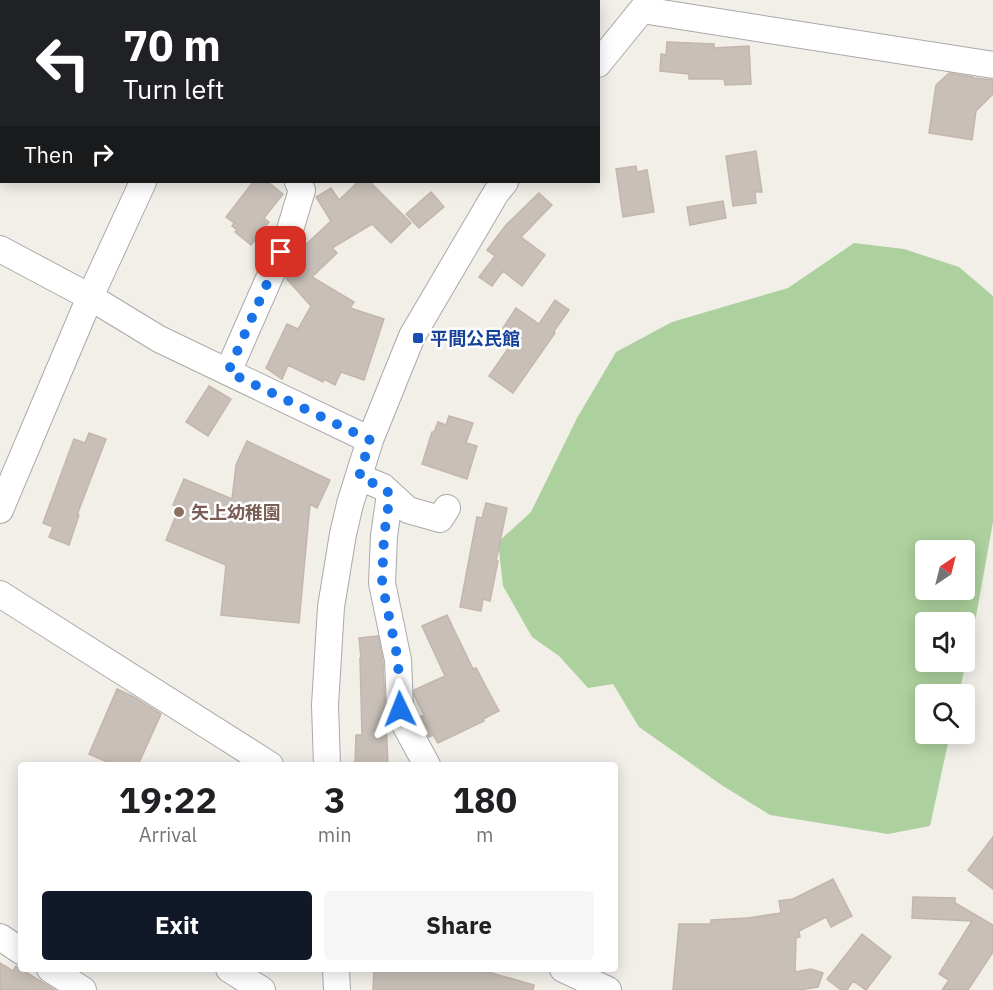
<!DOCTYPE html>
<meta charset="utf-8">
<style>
body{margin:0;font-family:"IBM Plex Sans","Noto Sans JP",sans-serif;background:#f6f6f6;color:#202124;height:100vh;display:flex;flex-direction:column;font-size:22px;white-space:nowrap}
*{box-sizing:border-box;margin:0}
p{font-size:20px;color:#757577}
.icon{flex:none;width:33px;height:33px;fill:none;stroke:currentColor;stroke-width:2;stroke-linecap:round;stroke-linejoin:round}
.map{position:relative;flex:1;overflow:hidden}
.drawer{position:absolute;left:18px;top:762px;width:600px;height:210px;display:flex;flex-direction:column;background:#fff;border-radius:6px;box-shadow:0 3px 15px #0003}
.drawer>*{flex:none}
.top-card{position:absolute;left:0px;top:0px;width:600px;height:183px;box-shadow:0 3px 15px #0003;background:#202124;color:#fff;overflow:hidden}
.needle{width:39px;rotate:35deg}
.buttons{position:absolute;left:915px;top:540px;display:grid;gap:12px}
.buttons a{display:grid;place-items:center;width:60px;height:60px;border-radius:6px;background:#fff;box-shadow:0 3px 15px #0003;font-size:30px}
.pin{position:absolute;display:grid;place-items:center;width:51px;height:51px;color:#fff;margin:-26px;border-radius:12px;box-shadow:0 3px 9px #0006}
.me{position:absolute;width:66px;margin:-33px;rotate:358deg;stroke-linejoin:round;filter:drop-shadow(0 0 4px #0008)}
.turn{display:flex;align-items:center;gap:21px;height:126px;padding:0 24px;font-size:27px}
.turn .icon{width:78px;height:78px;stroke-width:2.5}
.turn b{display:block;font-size:42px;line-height:51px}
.then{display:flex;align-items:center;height:57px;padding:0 24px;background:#0003;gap:12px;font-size:22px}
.eta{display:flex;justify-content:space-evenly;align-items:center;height:102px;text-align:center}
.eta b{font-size:36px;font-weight:700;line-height:42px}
.button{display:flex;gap:12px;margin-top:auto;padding:12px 24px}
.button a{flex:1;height:69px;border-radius:6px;background:#111827;color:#fff;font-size:24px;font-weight:700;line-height:69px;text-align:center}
.button a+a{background:#f6f6f6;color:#202124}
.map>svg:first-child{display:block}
.forest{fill:#add19e;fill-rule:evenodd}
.building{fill:#c7bfb8;stroke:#c4b6ab;stroke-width:1.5}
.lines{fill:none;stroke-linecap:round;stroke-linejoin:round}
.minor-casing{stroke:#a9a9a9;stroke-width:28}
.minor{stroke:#fff;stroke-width:26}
.route{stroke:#1a73e8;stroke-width:10;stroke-dasharray:0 18}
.transit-dot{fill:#1a4fb4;stroke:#fff;stroke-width:2}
.education-dot{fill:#8d6e63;stroke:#fff;stroke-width:2}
.labels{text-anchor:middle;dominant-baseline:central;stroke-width:5;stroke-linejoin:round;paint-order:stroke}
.transit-label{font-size:18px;font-weight:bold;fill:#164399;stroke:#fff;text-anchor:start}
.education-label{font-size:18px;font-weight:bold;fill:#785e54;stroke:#fff;text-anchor:start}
</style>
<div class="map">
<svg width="993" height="990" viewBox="0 0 993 990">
<rect width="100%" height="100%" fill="#f2efe9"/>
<!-- forest -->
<path class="forest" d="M 854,243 L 904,249 L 959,267 L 993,296 L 993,522 L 977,611 L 959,694 L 926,694 L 926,734 L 950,734 L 930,826 L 888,834 L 770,815 L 723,786 L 639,727 L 613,684 L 588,688 L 559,656 L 532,637 L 503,586 L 498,542 L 531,512 L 577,418 L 616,352 L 672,322 L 788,288 ZM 926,550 L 964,550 L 964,590 L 926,590 ZM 926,622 L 964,622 L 964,662 L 926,662 Z"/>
<!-- building -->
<path class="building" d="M 667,42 L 714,44 L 714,48 L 749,46 L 751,84 L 725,85 L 724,79 L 689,79 L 689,74 L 660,71 L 661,54 L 666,55 Z
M 949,73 L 973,77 L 975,79 L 976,78 L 993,80 L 993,94 L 976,111 L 972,140 L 929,133 L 936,85 Z
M 756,151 L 762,192 L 755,192 L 756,203 L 733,206 L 726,156 Z
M 636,166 L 637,172 L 647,170 L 654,212 L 623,217 L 616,169 Z
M 253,182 L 268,182 L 283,194 L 264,218 L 269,222 L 251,245 L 235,232 L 237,230 L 232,226 L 234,223 L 226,217 Z
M 358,182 L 370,182 L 411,223 L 391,243 L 372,224 L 332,248 L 337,253 L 312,277 L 354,302 L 350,308 L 384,319 L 364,380 L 341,372 L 335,385 L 324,379 L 323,382 L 288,365 L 282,379 L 266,368 L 287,324 L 298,329 L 311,306 L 286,278 L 297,253 L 331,221 L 316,197 L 331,188 L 339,200 Z
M 431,192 L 444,207 L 419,228 L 406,214 Z
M 539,193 L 552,205 L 521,237 L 545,255 L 522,286 L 503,271 L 492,286 L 479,277 L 495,256 L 487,250 L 506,225 Z
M 723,201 L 726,218 L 690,225 L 687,207 Z
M 555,300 L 569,310 L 554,331 L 555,333 L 513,393 L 489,376 L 514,340 L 501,331 L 516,308 L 539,324 Z
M 209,386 L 231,399 L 208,436 L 186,422 Z
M 449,416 L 473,423 L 466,443 L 477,446 L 467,479 L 422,464 L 432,432 L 434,432 L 438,422 L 446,425 Z
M 89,433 L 106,439 L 77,515 L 79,515 L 69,545 L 49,537 L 53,527 L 43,523 L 74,439 L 85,443 Z
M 247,441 L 330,480 L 317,508 L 310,504 L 299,623 L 221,615 L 226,565 L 166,540 L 179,508 L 173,505 L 184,479 L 232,499 L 236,465 Z
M 486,503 L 507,508 L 496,561 L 498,561 L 490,601 L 483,599 L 481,611 L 460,607 L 477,517 L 482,518 Z
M 447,615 L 473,669 L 476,668 L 499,711 L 483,719 L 484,721 L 438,743 L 433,735 L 429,737 L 418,717 L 424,715 L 414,695 L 414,690 L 445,676 L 422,626 Z
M 378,636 L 383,662 L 388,765 L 355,765 L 356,735 L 362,735 L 360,658 L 361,658 L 359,638 Z
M 117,689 L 134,697 L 161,714 L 138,765 L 114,765 L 89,754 Z
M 993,837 L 993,889 L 968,870 Z
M 833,879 L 852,916 L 831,927 L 826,917 L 799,931 L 800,937 L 796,938 L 795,972 L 811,969 L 823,973 L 818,987 L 799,990 L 673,990 L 679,924 L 711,924 L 711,920 L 748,918 L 781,913 L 779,901 L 793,899 Z
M 913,897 L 955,898 L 955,903 L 993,925 L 993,952 L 968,990 L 942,990 L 949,980 L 939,974 L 972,921 L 912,918 Z
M 862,934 L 891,957 L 866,990 L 853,981 L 847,990 L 841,990 L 827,979 Z
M 0,963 L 13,971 L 16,966 L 55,990 L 0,990 Z
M 374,969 L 484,969 L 488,972 L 534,985 L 533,990 L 373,990 Z"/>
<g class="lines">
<!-- minor casing -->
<g class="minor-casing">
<path id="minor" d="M 23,0 L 24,2
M 182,0 L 186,2
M 62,2 L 63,0
M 431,2 L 432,0
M 642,10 L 993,65
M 598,64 L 650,0
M 0,166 L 2,163
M 0,249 L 90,297 L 159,339 L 370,440
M 228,372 L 289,233 L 302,190 L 298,182
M 359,477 L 383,487 L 408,510 L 440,519 L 447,508
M 390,494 L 384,536 L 382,583 L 398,660 L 400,709 L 404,723 L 427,765
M 0,510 L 90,297 L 143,182
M 0,594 L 270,765
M 327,765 L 325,705 L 331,607 L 343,534 L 350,504 L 370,440 L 412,336 L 496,193 L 505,182
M 0,937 L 21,951
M 50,969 L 83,990
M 229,969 L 262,990
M 336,969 L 337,990
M 563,969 L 608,990"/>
</g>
<!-- minor -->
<use href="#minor" class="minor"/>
</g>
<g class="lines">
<!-- route -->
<path class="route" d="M 281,252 L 228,372 L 370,440 L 359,477 L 382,487 L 390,494 L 384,536 L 382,583 L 398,660 L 400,709"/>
</g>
<!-- markers -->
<rect class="transit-dot" x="412" y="332" width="12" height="12" rx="3"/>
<circle class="education-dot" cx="179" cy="512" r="6"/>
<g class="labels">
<!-- transit labels -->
<g class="transit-label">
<text x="430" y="338">平間公民館</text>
</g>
<!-- education labels -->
<g class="education-label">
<text x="191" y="512">矢上幼稚園</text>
</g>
</g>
</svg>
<div class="buttons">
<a><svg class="needle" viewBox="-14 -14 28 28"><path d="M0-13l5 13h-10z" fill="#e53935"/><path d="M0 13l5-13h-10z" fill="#757577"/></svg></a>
<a><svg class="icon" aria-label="sound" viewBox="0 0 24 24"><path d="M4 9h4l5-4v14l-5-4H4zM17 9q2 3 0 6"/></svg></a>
<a><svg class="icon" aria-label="search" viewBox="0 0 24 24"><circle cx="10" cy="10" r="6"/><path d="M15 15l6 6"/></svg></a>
</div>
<div class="pin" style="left:281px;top:252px;background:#d93025"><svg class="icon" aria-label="arrive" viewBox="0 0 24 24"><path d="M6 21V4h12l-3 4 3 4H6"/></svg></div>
<svg class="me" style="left:400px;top:709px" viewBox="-20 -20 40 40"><path d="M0-17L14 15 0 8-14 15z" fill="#1a73e8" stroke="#fff" stroke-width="4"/></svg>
<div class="top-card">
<div class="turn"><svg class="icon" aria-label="left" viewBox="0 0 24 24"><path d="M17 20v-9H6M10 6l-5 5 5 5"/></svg><div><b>70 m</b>Turn left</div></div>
<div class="then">Then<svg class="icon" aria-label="right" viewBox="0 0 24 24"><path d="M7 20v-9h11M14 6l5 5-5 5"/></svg></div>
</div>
<section class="drawer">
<div class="eta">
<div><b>19:22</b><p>Arrival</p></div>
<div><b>3</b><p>min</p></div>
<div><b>180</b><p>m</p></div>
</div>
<div class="button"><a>Exit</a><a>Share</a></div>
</section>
</div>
